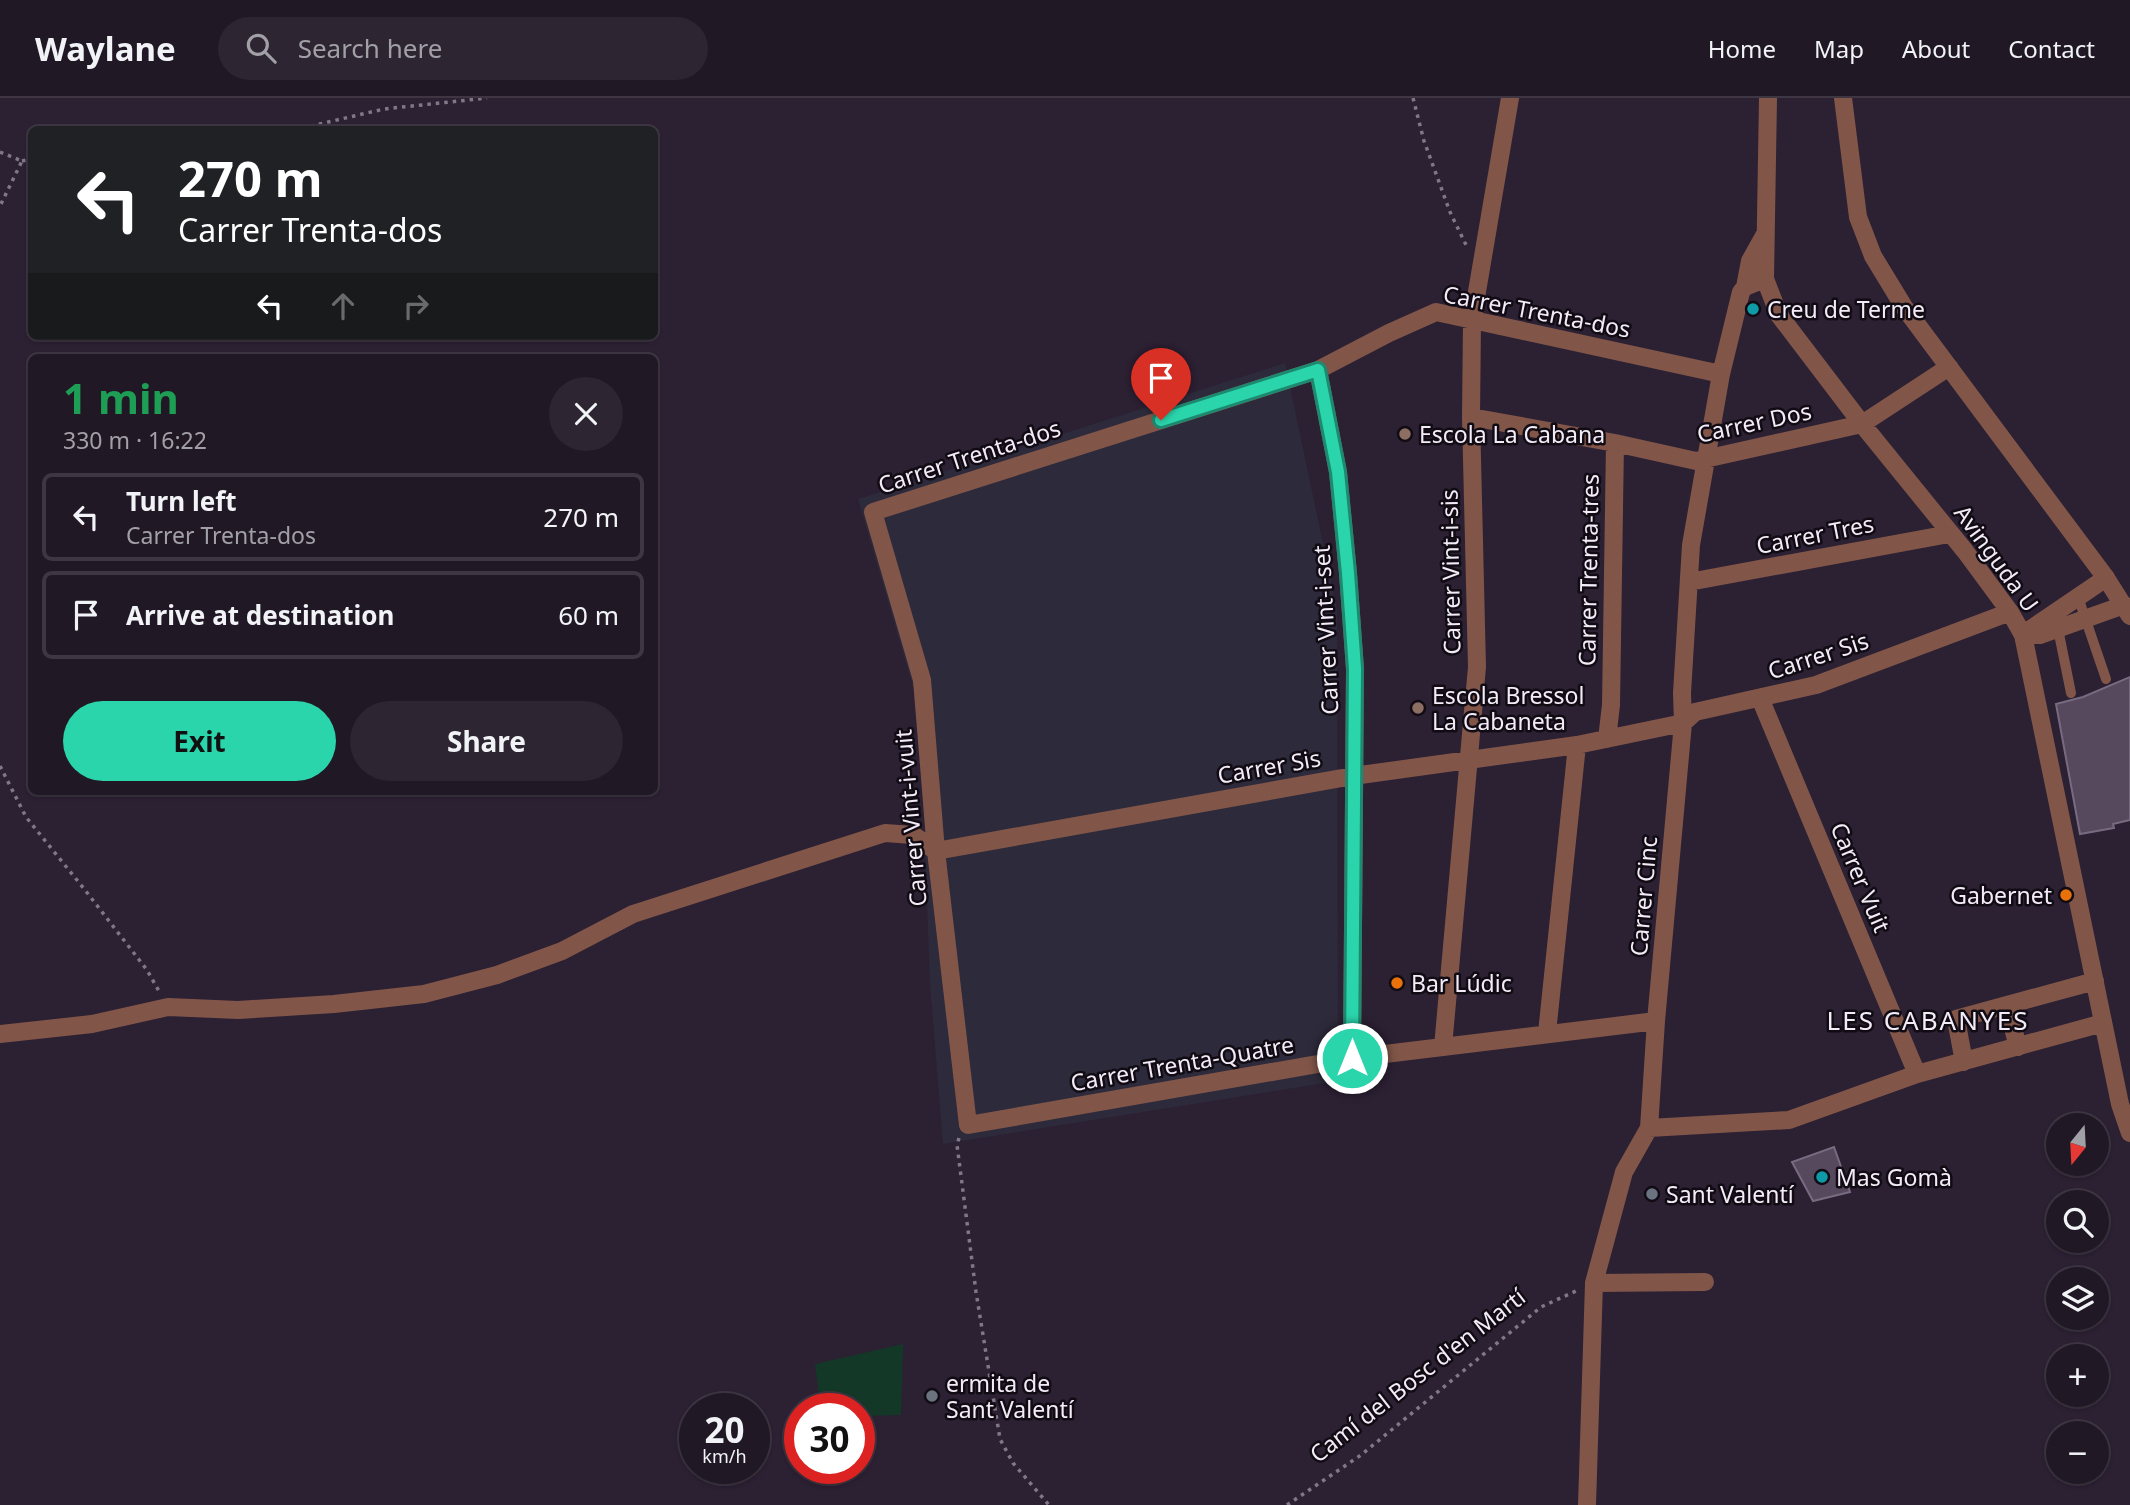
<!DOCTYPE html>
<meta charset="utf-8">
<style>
body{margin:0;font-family:"Noto Sans",sans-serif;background:#2d2532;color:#f1f3f6;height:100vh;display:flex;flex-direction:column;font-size:26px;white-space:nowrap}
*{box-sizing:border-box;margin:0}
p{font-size:23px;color:#a2a0a7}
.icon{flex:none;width:38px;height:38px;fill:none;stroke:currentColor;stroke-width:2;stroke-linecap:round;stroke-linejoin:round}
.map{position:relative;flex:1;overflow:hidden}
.drawer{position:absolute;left:28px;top:256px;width:630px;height:441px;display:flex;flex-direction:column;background:#211826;border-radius:10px;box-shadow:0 2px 5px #0004,0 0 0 2px #3e3743}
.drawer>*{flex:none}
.banner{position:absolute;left:28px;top:28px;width:630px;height:214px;border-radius:10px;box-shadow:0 2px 5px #0004,0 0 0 2px #3e3743;background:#202124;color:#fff;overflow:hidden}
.needle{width:46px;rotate:198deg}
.controls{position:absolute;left:2046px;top:1015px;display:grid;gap:14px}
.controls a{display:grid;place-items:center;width:63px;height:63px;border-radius:50%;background:#211826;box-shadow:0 2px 5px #0004,0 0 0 2px #3e3743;font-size:35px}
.speed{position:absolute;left:679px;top:1295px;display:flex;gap:14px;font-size:35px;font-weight:700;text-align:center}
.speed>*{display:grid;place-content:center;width:91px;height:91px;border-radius:50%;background:#211826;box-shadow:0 2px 5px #0004,0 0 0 2px #3e3743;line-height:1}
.speed small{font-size:18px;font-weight:400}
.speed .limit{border:10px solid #d22;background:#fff;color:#111}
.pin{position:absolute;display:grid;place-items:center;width:60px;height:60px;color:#fff;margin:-72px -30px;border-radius:50% 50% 50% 0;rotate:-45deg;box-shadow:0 0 7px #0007}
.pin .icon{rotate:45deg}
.me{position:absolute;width:77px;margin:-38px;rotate:0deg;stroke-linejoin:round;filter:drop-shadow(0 0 5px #0008)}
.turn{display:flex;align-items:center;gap:24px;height:147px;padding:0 35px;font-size:32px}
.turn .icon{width:91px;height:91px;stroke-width:2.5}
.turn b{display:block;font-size:49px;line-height:60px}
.lanes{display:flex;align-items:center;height:66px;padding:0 35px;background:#0003;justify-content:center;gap:35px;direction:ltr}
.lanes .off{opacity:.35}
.round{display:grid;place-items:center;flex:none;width:74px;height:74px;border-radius:37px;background:#2d2532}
.summary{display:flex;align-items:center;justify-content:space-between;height:119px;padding:0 35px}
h1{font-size:42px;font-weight:700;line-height:52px;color:#1e9e55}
.button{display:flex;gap:14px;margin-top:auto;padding:14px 35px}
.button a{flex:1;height:80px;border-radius:42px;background:#2bd5ac;color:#111;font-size:28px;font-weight:700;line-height:80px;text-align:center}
.button a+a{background:#2d2532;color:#f1f3f6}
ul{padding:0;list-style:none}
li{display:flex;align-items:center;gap:21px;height:88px;margin:0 14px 10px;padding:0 21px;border:4px solid #3e3743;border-radius:10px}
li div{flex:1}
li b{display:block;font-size:26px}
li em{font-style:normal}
header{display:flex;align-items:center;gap:42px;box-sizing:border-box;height:98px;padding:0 35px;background:#211826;border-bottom:2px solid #3e3743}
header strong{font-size:33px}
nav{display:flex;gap:38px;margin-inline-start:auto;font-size:24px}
.search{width:490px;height:63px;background:#2d2532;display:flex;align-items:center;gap:18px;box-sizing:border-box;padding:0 24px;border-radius:38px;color:#a2a0a7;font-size:26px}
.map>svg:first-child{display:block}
.industrial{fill:#2d2a3b}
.green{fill:#143828}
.building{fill:#56495e;stroke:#786a80;stroke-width:2}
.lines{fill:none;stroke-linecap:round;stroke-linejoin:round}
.path{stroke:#817787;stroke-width:3.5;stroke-dasharray:3.5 5;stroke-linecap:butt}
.service{stroke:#815649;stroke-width:10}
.minor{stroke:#815649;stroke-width:18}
.tertiary{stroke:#815649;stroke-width:18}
.route-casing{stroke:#1c8a70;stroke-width:18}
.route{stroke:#2bd5ac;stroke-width:12}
.culture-dot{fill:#0f9aa8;stroke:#110c14;stroke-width:2.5}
.education-dot{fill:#8d6e63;stroke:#110c14;stroke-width:2.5}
.food-dot{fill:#e8710a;stroke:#110c14;stroke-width:2.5}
.worship-dot{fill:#6b7280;stroke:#110c14;stroke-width:2.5}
.labels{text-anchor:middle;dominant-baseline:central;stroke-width:5;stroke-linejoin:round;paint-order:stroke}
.poi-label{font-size:23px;fill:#f3ecf8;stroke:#110c14;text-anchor:start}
.street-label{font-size:23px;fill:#f3ecf8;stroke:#110c14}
.quarter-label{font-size:26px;letter-spacing:2px;fill:#f3ecf8;stroke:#110c14}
</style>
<header>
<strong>Waylane</strong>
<div class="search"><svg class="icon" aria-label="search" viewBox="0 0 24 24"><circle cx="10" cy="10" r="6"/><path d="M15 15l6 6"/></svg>Search here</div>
<nav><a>Home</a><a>Map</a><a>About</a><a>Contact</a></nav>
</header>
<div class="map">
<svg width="2130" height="1407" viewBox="0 0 2130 1407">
<rect width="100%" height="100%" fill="#2c2033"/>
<!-- industrial -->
<path class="industrial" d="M 1285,265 L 1337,512 L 1338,983 L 943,1046 L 930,886 L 920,613 L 858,401 Z"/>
<!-- green -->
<path class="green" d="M 903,1246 L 901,1317 L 859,1318 L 859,1311 L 821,1311 L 815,1266 Z"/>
<!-- building -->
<path class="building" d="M 2130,579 L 2130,722 L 2113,726 L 2114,730 L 2080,736 L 2056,606 L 2083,599 Z
M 1834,1049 L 1850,1094 L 1813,1103 L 1792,1064 Z"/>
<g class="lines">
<!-- path -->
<path class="path" d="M 1413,0 L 1424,43 L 1450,114 L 1467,149
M 294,32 L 384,11 L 487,0
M 0,54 L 22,63 L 0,108
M 22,63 L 32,61
M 0,668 L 26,719 L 85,792 L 147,872 L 160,895
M 959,1040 L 957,1047 L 976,1194 L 1000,1341 L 1013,1365 L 1049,1407
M 1287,1407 L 1361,1357 L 1541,1209 L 1576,1193"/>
<!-- service -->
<path class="service" d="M 2078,499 L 2106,581
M 2057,526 L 2071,595"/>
<!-- minor -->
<path class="minor" d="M 1768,0 L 1765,181 L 1779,217 L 1862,326 L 1965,453 L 2010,514 L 2023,537 L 2120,1006 L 2130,1035
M 1745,189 L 1750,163 L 1764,138
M 1318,272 L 1338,374 L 1348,475 L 1355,571 L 1352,960
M 1471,319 L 1615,345 L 1696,363 L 1862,326 L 1949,269
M 1689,484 L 1949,436
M 2025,535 L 2106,480
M 2023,537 L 2040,537 L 2124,507
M 1760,600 L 1917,976
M 1607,641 L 1611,607 L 1615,345
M 936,753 L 1353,678 L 1577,647 L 1683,625 L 1695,614 L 1816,587 L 2010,514
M 2007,907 L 2018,949
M 1656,923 L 1352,960 L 968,1027 L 936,753 L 922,582 L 873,414 L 1318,272 L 1389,235 L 1436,214 L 1721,276
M 1547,935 L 1577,647
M 0,936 L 92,926 L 168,909 L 238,912 L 334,906 L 424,896 L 497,877 L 562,853 L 633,816 L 885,735 L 913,737 L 936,753
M 1443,949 L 1477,569 L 1471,319 L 1472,223 L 1510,0
M 1964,964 L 1956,921 L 2095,883
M 1649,1030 L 1789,1022 L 1917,976 L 2103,925
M 1594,1185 L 1705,1184
M 1587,1407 L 1594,1185 L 1624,1074 L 1649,1030 L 1656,923 L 1683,625 L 1682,595 L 1691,447 L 1721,276 L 1741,194 L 1745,189 L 1765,181"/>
<!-- tertiary -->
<path class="tertiary" d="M 1843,0 L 1858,119 L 1873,158 L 1904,209 L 2106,480 L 2130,518"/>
</g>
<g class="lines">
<!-- route casing -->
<g class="route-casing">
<path id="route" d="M 1161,322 L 1318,272 L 1338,374 L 1348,475 L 1355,571 L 1352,960"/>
</g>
<!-- route -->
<use href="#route" class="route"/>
</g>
<!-- markers -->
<g class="culture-dot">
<circle cx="1753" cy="211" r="7"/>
<circle cx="1822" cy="1079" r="7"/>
</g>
<g class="education-dot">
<circle cx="1405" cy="336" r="7"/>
<circle cx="1418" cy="610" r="7"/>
</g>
<g class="food-dot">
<circle cx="2066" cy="797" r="7"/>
<circle cx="1397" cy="885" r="7"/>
</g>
<g class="worship-dot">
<circle cx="1652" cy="1096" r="7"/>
<circle cx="932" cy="1298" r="7"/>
</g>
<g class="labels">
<!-- poi labels -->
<g class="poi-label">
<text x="1767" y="211">Creu de Terme</text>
<text x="1419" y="336">Escola La Cabana</text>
<text x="1432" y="597">Escola Bressol<tspan x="1432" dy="26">La Cabaneta</tspan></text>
<text x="2052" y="797" text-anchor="end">Gabernet</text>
<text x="1411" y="885">Bar Lúdic</text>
<text x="1836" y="1079">Mas Gomà</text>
<text x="1666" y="1096">Sant Valentí</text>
<text x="946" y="1285">ermita de<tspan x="946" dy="26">Sant Valentí</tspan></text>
</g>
<!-- street labels -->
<g class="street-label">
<text transform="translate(1537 213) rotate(11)">Carrer Trenta-dos</text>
<text transform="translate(1754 324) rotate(-12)">Carrer Dos</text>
<text transform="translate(969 358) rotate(-18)">Carrer Trenta-dos</text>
<text transform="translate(1815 436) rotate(-11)">Carrer Tres</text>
<text transform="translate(1997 460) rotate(54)">Avinguda U</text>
<text transform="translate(1588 472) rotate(-89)">Carrer Trenta-tres</text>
<text transform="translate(1450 474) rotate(-91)">Carrer Vint-i-sis</text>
<text transform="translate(1325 532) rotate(-93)">Carrer Vint-i-set</text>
<text transform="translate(1818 557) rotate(-18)">Carrer Sis</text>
<text transform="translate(1269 668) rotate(-10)">Carrer Sis</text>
<text transform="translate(910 720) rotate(-95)">Carrer Vint-i-vuit</text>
<text transform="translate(1861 779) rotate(67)">Carrer Vuit</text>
<text transform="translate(1643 798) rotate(-85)">Carrer Cinc</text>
<text transform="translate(1182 965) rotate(-10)">Carrer Trenta-Quatre</text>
<text transform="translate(1417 1277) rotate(-38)">Camí del Bosc d'en Martí</text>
</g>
<!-- quarter labels -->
<g class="quarter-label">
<text x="1928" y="922">LES CABANYES</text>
</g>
</g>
</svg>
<div class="controls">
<a><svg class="needle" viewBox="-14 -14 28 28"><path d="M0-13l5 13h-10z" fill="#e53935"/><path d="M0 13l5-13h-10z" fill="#a2a0a7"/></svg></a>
<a><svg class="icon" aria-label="search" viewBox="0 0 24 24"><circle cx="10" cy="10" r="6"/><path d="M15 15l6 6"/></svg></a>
<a><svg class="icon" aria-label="layers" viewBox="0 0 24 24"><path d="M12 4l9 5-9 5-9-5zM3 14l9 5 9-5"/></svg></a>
<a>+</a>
<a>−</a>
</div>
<div class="speed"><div>20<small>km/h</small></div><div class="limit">30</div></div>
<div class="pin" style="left:1161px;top:322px;background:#d93025"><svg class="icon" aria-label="arrive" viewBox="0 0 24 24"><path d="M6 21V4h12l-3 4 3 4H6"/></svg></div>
<svg class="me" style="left:1352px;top:960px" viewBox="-20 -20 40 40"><circle r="17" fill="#2bd5ac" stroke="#fff" stroke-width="3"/><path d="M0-11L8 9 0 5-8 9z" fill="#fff"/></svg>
<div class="banner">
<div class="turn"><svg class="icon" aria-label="left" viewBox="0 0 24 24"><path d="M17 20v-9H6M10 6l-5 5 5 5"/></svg><div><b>270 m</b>Carrer Trenta-dos</div></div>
<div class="lanes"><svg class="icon" aria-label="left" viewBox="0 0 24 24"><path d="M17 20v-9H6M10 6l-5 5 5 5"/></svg><svg class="icon off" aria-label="ahead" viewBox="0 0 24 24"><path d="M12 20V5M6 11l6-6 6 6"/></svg><svg class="icon off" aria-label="right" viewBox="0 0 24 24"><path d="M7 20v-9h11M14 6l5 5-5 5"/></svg></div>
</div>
<section class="drawer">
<div class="summary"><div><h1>1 min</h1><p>330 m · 16:22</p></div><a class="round"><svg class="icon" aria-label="close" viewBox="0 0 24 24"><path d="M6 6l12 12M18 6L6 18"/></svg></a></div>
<ul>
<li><svg class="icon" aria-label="left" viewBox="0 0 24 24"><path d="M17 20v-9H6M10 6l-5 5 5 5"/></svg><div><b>Turn left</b><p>Carrer Trenta-dos</p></div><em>270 m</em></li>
<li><svg class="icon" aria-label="arrive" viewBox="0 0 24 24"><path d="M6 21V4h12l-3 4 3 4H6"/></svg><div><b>Arrive at destination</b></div><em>60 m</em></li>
</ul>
<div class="button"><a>Exit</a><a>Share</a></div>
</section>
</div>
